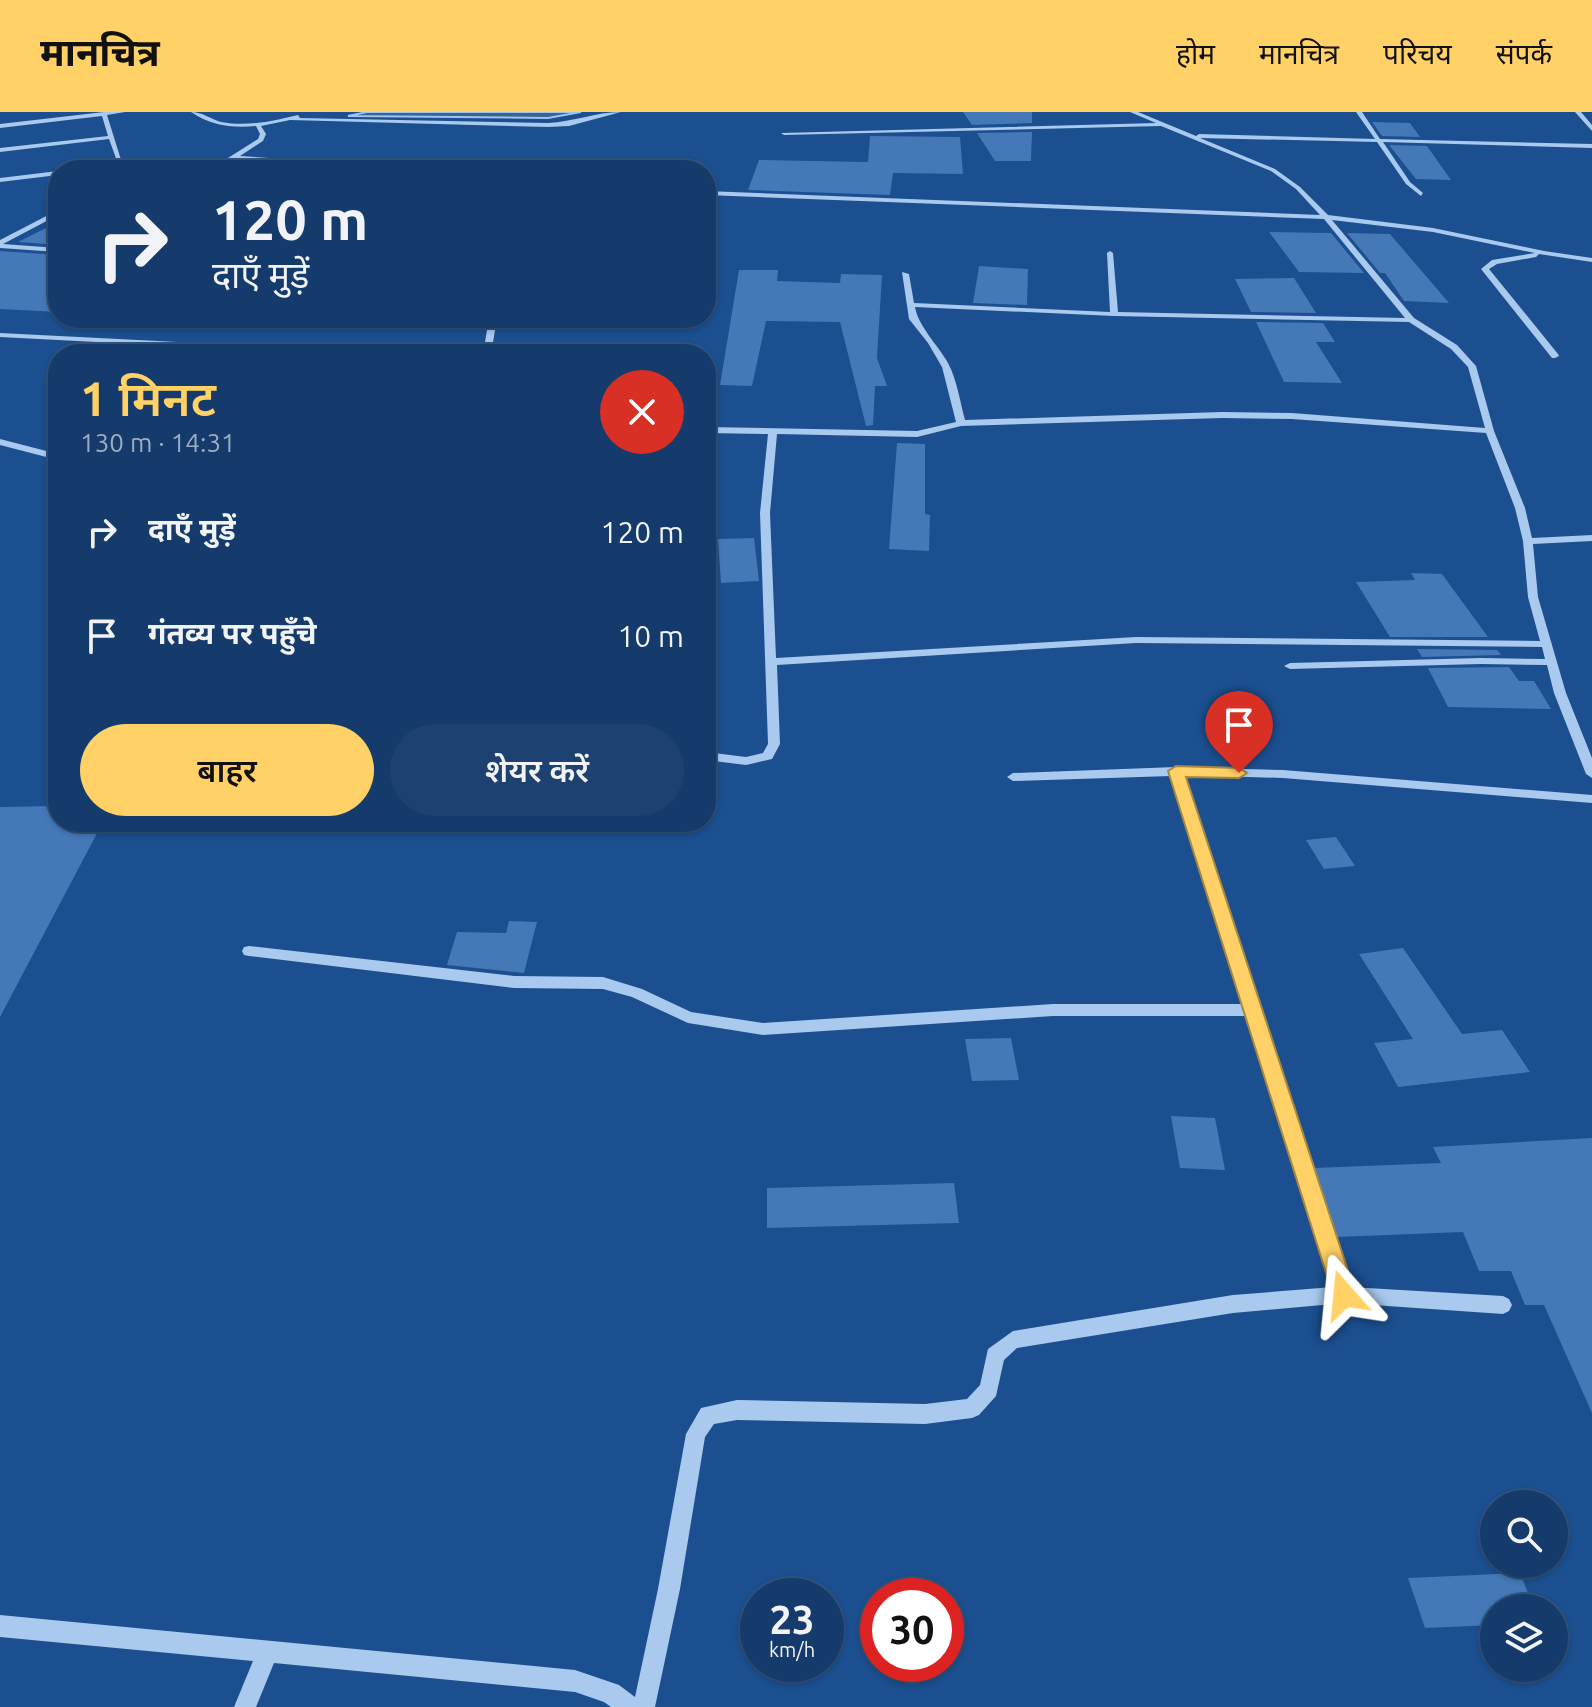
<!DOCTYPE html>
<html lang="hi">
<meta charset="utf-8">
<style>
body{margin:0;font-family:Ubuntu,"Noto Sans Devanagari",sans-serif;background:#1d4271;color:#f1f3f6;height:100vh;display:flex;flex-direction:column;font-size:30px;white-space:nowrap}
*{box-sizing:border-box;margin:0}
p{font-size:26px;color:#9dadc1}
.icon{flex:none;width:44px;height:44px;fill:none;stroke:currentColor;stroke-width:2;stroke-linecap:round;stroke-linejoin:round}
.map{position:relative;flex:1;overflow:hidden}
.details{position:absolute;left:48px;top:232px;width:668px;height:488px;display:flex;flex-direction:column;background:#143b6b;border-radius:32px;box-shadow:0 2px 6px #0004,0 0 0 2px #33557e}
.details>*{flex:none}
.top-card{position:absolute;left:48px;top:48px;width:668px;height:168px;border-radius:32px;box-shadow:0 2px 6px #0004,0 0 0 2px #33557e;background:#143b6b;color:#f1f3f6;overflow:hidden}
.fabs{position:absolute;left:1480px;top:1378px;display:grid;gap:16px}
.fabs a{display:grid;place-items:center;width:88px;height:88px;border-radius:50%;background:#143b6b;box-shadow:0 2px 6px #0004,0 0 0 2px #33557e;font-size:40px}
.speed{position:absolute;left:740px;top:1466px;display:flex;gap:16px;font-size:40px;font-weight:700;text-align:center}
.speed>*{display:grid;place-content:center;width:104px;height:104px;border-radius:50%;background:#143b6b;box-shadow:0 2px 6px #0004,0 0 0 2px #33557e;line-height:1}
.speed small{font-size:20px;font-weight:400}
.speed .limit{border:12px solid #d22;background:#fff;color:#111}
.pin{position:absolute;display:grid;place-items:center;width:68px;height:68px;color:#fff;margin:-82px -34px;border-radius:50% 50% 50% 0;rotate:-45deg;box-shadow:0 0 8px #0007}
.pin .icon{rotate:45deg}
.me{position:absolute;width:88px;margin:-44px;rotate:342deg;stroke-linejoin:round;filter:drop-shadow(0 0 6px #0008)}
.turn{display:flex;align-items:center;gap:28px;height:168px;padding:0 32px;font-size:36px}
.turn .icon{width:104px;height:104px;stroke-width:2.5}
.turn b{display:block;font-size:56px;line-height:68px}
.round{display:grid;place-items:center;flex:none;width:84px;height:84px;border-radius:42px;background:#1d4271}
.headline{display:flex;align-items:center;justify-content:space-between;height:136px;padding:0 32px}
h1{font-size:48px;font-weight:600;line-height:60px;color:#ffd166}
.button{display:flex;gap:16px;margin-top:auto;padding:16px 32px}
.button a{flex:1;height:92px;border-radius:48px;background:#ffd166;color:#111;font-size:32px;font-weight:600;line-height:92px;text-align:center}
.button a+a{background:#1d4271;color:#f1f3f6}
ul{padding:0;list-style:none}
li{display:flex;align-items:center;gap:24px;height:104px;padding:0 32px}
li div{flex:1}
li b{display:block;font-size:30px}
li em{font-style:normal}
header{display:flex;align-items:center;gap:48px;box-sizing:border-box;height:112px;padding:0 40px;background:#ffd166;color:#111}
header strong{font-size:38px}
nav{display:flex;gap:44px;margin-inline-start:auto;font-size:28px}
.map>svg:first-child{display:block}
.water{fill:#3c6290;stroke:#9cc4f0;stroke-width:2}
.building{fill:#4478b7}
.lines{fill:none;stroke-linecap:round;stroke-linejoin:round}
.minor{fill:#a9c9ee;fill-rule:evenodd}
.route{fill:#ffd166;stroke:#a68842;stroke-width:2}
</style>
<header>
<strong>मानचित्र</strong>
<nav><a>होम</a><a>मानचित्र</a><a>परिचय</a><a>संपर्क</a></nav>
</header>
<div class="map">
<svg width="1592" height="1595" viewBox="0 0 1592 1595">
<rect width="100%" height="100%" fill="#1b4f8f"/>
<!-- water -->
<path class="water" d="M 367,0 L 581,0 L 548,6 L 348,4 Z"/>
<!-- building -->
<path class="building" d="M 963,0 L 1032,0 L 1032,11 L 972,13 Z
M 1372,10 L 1410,11 L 1420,25 L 1382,24 Z
M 1032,20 L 1031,49 L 995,49 L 977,21 Z
M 870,24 L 960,25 L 963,62 L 893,61 L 890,83 L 748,78 L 759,48 L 868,50 Z
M 1389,33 L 1427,34 L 1451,68 L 1416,67 Z
M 58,110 L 58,133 L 18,130 Z
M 1269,120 L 1331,121 L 1364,161 L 1299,160 Z
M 1347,121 L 1390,122 L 1449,191 L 1404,189 L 1385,161 L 1380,161 Z
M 0,139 L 58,143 L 58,200 L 0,197 Z
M 979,154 L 1028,157 L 1027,193 L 973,191 Z
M 739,158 L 778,158 L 777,169 L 840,171 L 841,162 L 882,163 L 877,246 L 887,274 L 875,274 L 873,313 L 866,314 L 840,210 L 766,209 L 752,274 L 720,273 Z
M 1294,166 L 1316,201 L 1251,200 L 1235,167 Z
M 1256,210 L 1323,211 L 1335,230 L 1316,230 L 1342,271 L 1284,270 Z
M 897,331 L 925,332 L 925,402 L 930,403 L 929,439 L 889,437 Z
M 754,426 L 759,469 L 721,471 L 718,427 Z
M 1411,461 L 1442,462 L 1488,525 L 1390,525 L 1356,470 L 1415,468 Z
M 1417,537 L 1497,538 L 1501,543 L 1422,545 Z
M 1509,555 L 1519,569 L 1534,569 L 1551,597 L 1448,595 L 1428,556 Z
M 58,694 L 58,710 L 103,710 L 0,905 L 0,695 Z
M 1336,725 L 1355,754 L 1324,757 L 1306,728 Z
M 509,809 L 537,810 L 524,861 L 447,853 L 457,820 L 506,821 Z
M 1403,836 L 1462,922 L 1502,918 L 1530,960 L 1398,975 L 1374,931 L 1413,927 L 1359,842 Z
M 1011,926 L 1019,968 L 972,969 L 965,927 Z
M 1171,1004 L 1215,1006 L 1225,1058 L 1180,1056 Z
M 1592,1026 L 1592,1301 L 1544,1193 L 1525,1193 L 1511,1159 L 1479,1159 L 1463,1120 L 1337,1125 L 1314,1056 L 1441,1051 L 1433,1035 Z
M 954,1071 L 959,1111 L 767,1116 L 767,1076 Z
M 1520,1461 L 1534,1496 L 1494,1496 L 1494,1513 L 1425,1516 L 1408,1466 Z"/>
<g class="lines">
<!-- minor -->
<path class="minor" d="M 104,0 L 125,0 L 107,3 L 122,51 L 90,58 L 78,58 L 117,49 L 109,27 L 0,40 L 0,36 L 108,24 L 102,4 L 0,16 L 0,12 Z
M 191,0 C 202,0 211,7 221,10 C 247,15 273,9 298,3 L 300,6 L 548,11 C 573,10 596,0 621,0 L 569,14 L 548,15 L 290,8 L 261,14 L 266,22 L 263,29 L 240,44 L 446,58 L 234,47 L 216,58 L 209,58 L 258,27 L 260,22 L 256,14 C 233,16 211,14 191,0 Z
M 1130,0 L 1138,0 L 1196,24 L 1199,22 L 1375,27 L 1356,0 L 1362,0 L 1380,27 L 1592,32 L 1592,36 L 1383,30 L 1410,70 L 1423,81 L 1421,84 L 1406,72 L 1377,30 L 1200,26 L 1275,57 L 1300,75 L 1328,103 L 1433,116 L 1544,139 L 1592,146 L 1592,150 L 1539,142 L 1536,145 L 1497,152 L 1489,157 L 1558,242 L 1559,244 L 1555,246 L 1552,246 L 1481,157 L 1492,148 L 1535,141 L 1433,120 L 1332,108 L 1414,206 L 1457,233 L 1476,254 L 1494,319 L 1525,396 L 1532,426 L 1592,423 L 1592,429 L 1533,432 L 1538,485 L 1566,581 L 1592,646 L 1592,666 L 1586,662 L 1554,581 L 1547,553 L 1481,552 L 1290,557 L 1284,554 L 1290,551 L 1481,546 L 1545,547 L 1542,535 L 1136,531 L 777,553 L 780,632 L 772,647 L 746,653 L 706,648 L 706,640 L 746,645 L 763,641 L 768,632 L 760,401 L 768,322 L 706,321 L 706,315 L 917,319 L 956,310 L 942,255 L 928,231 L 909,207 L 902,160 L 909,162 L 914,191 L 1110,200 L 1107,141 L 1110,139 L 1113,141 L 1118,200 L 1405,206 L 1324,107 L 706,83 L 706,79 L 1320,103 L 1296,77 L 1271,59 L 1161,14 L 784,23 L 781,21 L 1156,11 ZM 915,195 L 1114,204 L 1409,210 L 1451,237 L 1468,255 L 1485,316 L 1292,301 L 1222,300 L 965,308 C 960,290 957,268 948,251 C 938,233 918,214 915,195 ZM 1222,306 L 1292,307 L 1486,321 L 1515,396 L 1523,429 L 1528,485 L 1540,529 L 1136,525 L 776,546 L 770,401 L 777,322 L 917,325 L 961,314 Z
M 1575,0 L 1581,0 L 1592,13 L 1592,19 Z
M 58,59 L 58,63 L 0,70 L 0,66 Z
M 58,98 L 58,103 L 3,132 L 58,136 L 58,140 L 0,136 L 0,128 Z
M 489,206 L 497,206 L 491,242 L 483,242 Z
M 0,221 L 377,240 L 381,242 L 329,242 L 0,225 Z
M 0,327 L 58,342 L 58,348 L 0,333 Z
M 1176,655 L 1283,658 L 1592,683 L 1592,691 L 1283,666 L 1184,663 L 1350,1175 L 1503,1184 L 1509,1187 L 1512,1193 L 1509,1199 L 1503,1202 L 1344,1191 L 1233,1201 L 1017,1236 L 1004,1248 L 996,1284 L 979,1303 L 972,1306 L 925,1312 L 737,1308 L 714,1312 L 705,1325 L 680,1477 L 655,1595 L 611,1595 L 604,1590 L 575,1580 L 274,1551 L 256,1595 L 234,1595 L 253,1549 L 0,1525 L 0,1503 L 575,1558 L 619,1573 L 635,1585 L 658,1477 L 686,1322 L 701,1296 L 737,1288 L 925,1292 L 967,1287 L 980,1273 L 988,1237 L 1013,1219 L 1233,1183 L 1333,1175 L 1247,904 L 1053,904 L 763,923 L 688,911 L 632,885 L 603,877 L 514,876 L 249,844 L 244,843 L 242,839 L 244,835 L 249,834 L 514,864 L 603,865 L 642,877 L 691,900 L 763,911 L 1053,892 L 1243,892 L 1171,664 L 1013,669 L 1007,665 L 1013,661 Z"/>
</g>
<!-- route -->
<path class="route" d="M 1176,654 L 1239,656 L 1247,661 L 1239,666 L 1186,665 L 1356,1183 L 1353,1191 L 1344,1194 L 1336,1191 L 1333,1183 L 1168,659 Z"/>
</svg>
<div class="fabs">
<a><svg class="icon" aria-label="search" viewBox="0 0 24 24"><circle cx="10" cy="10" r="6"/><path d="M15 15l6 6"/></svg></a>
<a><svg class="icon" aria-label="layers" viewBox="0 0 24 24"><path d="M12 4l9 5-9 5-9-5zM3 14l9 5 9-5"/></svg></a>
</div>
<div class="speed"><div>23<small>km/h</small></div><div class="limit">30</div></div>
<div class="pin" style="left:1239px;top:661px;background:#d93025"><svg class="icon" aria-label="arrive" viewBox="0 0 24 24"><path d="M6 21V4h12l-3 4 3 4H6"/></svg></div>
<svg class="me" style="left:1344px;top:1183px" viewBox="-20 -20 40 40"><path d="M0-17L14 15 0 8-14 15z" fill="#ffd166" stroke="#fff" stroke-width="4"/></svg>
<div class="top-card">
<div class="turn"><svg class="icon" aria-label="right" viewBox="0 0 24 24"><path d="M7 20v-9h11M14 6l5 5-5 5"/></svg><div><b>120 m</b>दाएँ मुड़ें</div></div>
</div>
<section class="details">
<div class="headline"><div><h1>1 मिनट</h1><p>130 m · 14:31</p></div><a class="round" style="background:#d93025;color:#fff"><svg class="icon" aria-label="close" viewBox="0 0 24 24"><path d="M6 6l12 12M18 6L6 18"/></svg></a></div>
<ul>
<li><svg class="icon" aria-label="right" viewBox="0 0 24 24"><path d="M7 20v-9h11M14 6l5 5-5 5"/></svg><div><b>दाएँ मुड़ें</b></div><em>120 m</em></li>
<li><svg class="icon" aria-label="arrive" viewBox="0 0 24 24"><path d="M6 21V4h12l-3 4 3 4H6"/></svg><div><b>गंतव्य पर पहुँचे</b></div><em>10 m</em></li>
</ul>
<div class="button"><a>बाहर</a><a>शेयर करें</a></div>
</section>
</div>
